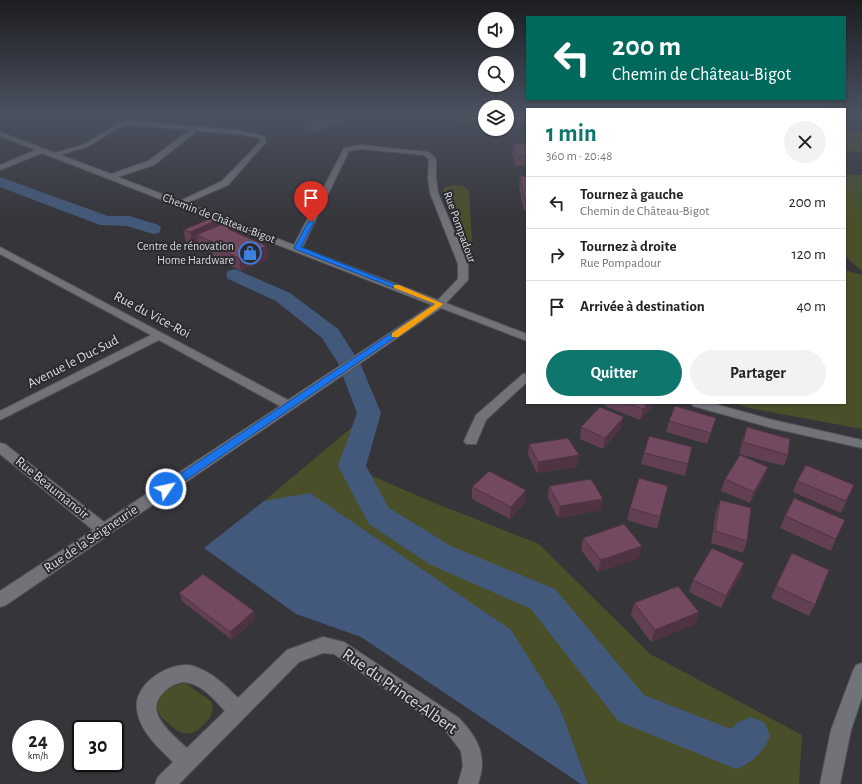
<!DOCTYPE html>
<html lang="fr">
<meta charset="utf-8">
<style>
body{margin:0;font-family:"Alegreya Sans",sans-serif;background:#f2f2f2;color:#222;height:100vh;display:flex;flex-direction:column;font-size:15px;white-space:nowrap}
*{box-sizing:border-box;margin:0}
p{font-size:13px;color:#767676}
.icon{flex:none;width:22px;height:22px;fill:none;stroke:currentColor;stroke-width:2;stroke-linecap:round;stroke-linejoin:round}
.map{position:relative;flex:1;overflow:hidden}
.sheet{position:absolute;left:526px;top:108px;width:320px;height:296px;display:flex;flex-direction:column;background:#fff;border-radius:0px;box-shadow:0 1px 3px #0004}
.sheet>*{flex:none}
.top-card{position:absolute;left:526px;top:16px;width:320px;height:84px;border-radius:0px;box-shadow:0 1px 3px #0004;background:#00695c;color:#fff;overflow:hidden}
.buttons{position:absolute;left:478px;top:12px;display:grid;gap:8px}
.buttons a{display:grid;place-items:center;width:36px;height:36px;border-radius:50%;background:#fff;box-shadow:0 1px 3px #0004;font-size:20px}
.speed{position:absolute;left:12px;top:720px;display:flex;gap:8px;font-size:20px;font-weight:700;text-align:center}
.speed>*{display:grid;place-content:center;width:52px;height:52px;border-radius:50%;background:#fff;box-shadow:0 1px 3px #0004;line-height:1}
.speed small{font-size:10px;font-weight:400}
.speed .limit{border:2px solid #111;border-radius:6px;background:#fff;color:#111}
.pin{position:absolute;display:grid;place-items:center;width:34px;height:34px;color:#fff;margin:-41px -17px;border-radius:50% 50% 50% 0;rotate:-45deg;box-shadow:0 0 4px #0007}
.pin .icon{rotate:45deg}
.me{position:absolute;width:44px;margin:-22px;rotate:56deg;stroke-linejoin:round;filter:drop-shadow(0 0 3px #0008)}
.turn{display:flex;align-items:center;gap:14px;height:84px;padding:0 20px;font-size:18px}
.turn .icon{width:52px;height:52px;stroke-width:2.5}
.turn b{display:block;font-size:28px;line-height:34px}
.round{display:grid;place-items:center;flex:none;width:42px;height:42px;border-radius:21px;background:#f2f2f2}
.overview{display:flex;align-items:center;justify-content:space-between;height:68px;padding:0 20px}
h1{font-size:24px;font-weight:700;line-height:30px;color:#0f766e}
.primary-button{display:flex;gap:8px;margin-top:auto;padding:8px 20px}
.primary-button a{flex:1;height:46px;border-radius:24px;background:#0f766e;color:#fff;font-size:16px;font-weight:700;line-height:46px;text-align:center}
.primary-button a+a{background:#f2f2f2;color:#222}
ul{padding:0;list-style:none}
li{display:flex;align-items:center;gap:12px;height:52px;padding:0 20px;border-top:1px solid #e0e0e0}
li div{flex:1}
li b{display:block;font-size:15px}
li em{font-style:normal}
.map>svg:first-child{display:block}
.green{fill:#494f28}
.water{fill:#43597c}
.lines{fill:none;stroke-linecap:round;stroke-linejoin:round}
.river{fill:#43597c;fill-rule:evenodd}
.minor-casing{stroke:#515256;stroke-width:2}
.minor{fill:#727379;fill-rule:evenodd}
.wall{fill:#623f53}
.shaded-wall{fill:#503343}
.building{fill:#724960;stroke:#503343}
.route{fill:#1a73e8;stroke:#114b97}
.slow{fill:#f59e0b}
.labels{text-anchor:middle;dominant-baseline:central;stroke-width:4;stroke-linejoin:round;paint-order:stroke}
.far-street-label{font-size:12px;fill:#d9dadd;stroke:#2b2b30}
.far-poi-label{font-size:12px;fill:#d9dadd;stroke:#2b2b30;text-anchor:end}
.street-label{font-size:14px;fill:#d9dadd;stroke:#2b2b30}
.near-street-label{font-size:17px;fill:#d9dadd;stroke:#2b2b30}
</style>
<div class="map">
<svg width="862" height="784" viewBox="0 0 862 784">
<rect width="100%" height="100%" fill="#35353a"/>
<!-- green -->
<path class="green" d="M 337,114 L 485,114 L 485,122 L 483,122 Z
M 507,114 L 527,114 L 527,125 L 507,124 Z
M 845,130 L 862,131 L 862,152 L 845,151 Z
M 845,174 L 862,175 L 862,271 L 845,256 Z
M 454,185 L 462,186 L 469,190 L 473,259 L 471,259 L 443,190 L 446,187 Z
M 845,270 L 862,275 L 862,429 L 749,408 L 733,403 L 845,403 Z
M 369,413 L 352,467 L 432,502 L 539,544 L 650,654 L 802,735 L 799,784 L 588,784 L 560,708 L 264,501 Z
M 185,683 L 211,701 L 213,707 C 212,716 208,721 201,727 C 189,738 180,734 169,724 C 166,721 160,717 159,713 C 152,696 172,685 185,683 Z"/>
<!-- water -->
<path class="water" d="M 336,119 L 341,120 L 343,123 L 331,125 L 320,131 L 306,130 L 305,128 L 317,120 Z
M 310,493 L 511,630 L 560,708 L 588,784 L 581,784 L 361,637 L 296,614 L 204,548 L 264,501 Z"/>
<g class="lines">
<!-- river -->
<path class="river" d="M 0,177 L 108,216 L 129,216 L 159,225 L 161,229 L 159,233 L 153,234 L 127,226 L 100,225 L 0,187 Z
M 235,269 L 290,293 L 338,329 L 360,363 L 381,413 L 366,466 L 389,508 L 451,546 L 555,589 L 644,695 L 731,729 L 737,723 L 751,717 L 765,723 L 770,736 C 763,753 753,762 736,769 L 618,721 L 531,609 L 429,564 L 369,524 L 338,466 L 357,413 L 338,363 L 322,338 L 276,301 L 228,279 L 226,275 L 228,271 Z"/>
<!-- minor casing -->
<g class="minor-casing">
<path id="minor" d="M 130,121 L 237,130 L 264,136 L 266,142 L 228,185 L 187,203 L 294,245 L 344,148 L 361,145 L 428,152 L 436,158 L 436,178 L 438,193 L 468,264 L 468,280 L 446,303 L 527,334 L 527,341 L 441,308 L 6,605 L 0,607 L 0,591 L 93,530 L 0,454 L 0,443 L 5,444 L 104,522 L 280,406 L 159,340 L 0,420 L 0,411 L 151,335 L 0,254 L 0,247 L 288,400 L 432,305 L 42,153 L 0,170 L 0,165 L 36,150 L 0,136 L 0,132 L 55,153 L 85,144 L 116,125 ZM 130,125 L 190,130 L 148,161 L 111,174 L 61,155 L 89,146 L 120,127 ZM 197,131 L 237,134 L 259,138 L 261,141 L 222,181 L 180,201 L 118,177 L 154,165 ZM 361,149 L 424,155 L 429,159 L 428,178 L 430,193 L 458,264 L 458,279 L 438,300 L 302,248 L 349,151 Z
M 527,373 L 527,382 L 486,420 L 476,444 L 466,444 L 464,441 L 476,415 L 523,374 Z
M 691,403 L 711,403 L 773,420 L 862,440 L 862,448 L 772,428 L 693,406 Z
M 323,637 L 344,642 L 459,718 C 478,738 488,756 478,784 L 458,784 L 463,766 L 461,751 L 445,730 L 334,654 L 323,653 L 299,662 L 179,784 L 155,784 L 158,777 L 173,762 C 159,748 139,731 137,709 C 133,684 171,660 193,666 C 212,672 225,685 238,698 L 287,650 ZM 183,682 C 201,683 213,698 225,711 L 187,748 C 173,735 144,713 162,694 C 168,687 174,684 183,682 Z
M 862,663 L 862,697 L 851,730 L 840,784 L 820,784 L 831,730 L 853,671 L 856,665 Z"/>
</g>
<!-- minor -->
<use href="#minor" class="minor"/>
</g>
<!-- wall -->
<path class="wall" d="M 513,143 L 527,143 L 527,166 L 515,166 L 512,153 Z
M 520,176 L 527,176 L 527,211 L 524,211 L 519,187 Z
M 220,219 L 221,224 L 238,233 L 269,258 L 241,271 L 219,260 L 219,258 L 213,256 L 213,253 L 199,247 L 198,242 L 192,244 L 186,242 L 183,230 Z
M 605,403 L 652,403 L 651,408 L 640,420 L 605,406 Z
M 716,418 L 707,444 L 666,432 L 669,421 Z
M 581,427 L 621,428 L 603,449 L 580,439 Z
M 747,427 L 788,455 L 784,466 L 739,454 L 743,438 Z
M 529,444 L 579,455 L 577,467 L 537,473 L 528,455 Z
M 644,453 L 688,464 L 685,476 L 641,464 Z
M 768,467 L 764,478 L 750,503 L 721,491 L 725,479 Z
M 797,481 L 854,485 L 841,513 L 793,492 Z
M 549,486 L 601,510 L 558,518 L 548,498 Z
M 668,486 L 657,529 L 627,520 L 630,508 Z
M 472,487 L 525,502 L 510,519 L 472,499 Z
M 720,500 L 747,541 L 743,553 L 711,543 L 716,511 Z
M 785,516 L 836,539 L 831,551 L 780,528 Z
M 583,538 L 639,558 L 598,572 L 581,550 Z
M 744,563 L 740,575 L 721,608 L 689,592 L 693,580 Z
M 776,586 L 815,605 L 809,616 L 771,598 Z
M 179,593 L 255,619 L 232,640 L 182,601 Z
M 634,603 L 699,612 L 695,624 L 651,642 L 631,615 Z"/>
<!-- shaded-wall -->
<path class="shaded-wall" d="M 220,219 L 222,231 L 196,235 L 198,242 L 192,244 L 190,232 Z
M 237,225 L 239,237 L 228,229 Z
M 267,246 L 269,258 L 241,271 L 239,258 Z
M 648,403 L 652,403 L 651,408 L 640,420 L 643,409 Z
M 624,417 L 621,428 L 603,449 L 605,438 Z
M 579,455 L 577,467 L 537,473 L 538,462 Z
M 768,467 L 764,478 L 750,503 L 754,492 Z
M 526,490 L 525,502 L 510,519 L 511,507 Z
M 603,499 L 601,510 L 558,518 L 560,506 Z
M 642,546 L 639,558 L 598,572 L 601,560 Z
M 744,563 L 740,575 L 721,608 L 726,596 Z
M 254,611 L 255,619 L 232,640 L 230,632 Z
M 699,612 L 695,624 L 651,642 L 655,630 Z"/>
<!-- building -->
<path class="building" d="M 513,143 L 527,143 L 527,156 L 516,156 Z
M 520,176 L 527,176 L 527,200 L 525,200 Z
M 214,217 L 220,219 L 190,232 L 183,230 Z
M 228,222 L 237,225 L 228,229 L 267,246 L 239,258 L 217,248 L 219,247 L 211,243 L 213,242 L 196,235 Z
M 627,403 L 648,403 L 643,409 Z
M 675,406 L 716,418 L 711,433 L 669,421 Z
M 600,407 L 624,417 L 605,438 L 581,427 Z
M 747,427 L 790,439 L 788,455 L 743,442 Z
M 649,436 L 692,447 L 688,464 L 644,453 Z
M 568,438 L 579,455 L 538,462 L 529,444 Z
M 740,455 L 768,467 L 754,492 L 725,479 Z
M 806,465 L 854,485 L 846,501 L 797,481 Z
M 489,471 L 526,490 L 511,507 L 472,487 Z
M 639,478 L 668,486 L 660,517 L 630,508 Z
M 591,479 L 603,499 L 560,506 L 549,486 Z
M 794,498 L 845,520 L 836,539 L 785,516 Z
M 720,500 L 751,508 L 747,541 L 715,531 Z
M 624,524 L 642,546 L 601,560 L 583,538 Z
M 712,548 L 744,563 L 726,596 L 693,580 Z
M 792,553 L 829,570 L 815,605 L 776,586 Z
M 203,574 L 254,611 L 230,632 L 179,593 Z
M 678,586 L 699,612 L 655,630 L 634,603 Z"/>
<!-- sky -->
<linearGradient id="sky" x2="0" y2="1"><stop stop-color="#1d1d20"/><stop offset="0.51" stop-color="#4b5160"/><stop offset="1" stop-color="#4b5160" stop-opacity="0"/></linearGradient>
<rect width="862" height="223" fill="url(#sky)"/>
<!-- route -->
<path class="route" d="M 311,220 L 314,222 L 301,247 L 444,304 L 170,491 L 162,491 L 161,489 L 162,486 L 435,304 L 295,249 L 294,248 L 308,222 Z"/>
<!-- slow -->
<path class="slow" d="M 394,285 L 399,285 L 444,304 L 398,337 L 392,337 L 392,333 L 435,304 L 394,288 Z"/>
<!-- icons -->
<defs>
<g id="shop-ring" transform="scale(1.15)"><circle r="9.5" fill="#2b2b30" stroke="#3f7fe0" stroke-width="1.5"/><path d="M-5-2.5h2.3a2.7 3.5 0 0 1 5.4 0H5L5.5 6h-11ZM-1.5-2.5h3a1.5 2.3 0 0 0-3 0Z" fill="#3f7fe0"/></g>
</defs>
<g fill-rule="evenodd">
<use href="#shop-ring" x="250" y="253"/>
</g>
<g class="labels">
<!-- far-street labels -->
<g class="far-street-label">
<text transform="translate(219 218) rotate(21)">Chemin de Château-Bigot</text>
<text transform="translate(460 227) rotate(70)">Rue Pompadour</text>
</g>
<!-- far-poi labels -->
<g class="far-poi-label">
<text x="234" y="246">Centre de rénovation<tspan x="234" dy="14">Home Hardware</tspan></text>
</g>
<!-- street labels -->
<g class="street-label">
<text transform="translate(152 315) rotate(28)">Rue du Vice-Roi</text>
<text transform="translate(73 362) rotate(-27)">Avenue le Duc Sud</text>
<text transform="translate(52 488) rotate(39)">Rue Beaumanoir</text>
<text transform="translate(91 539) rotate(-34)">Rue de la Seigneurie</text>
</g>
<!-- near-street labels -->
<g class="near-street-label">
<text transform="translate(400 691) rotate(35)">Rue du Prince-Albert</text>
</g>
</g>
</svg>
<div class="buttons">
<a><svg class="icon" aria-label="sound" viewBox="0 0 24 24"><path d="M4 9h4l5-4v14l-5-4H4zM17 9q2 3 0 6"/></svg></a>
<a><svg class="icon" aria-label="search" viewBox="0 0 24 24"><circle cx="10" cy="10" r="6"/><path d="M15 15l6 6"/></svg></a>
<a><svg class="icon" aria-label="layers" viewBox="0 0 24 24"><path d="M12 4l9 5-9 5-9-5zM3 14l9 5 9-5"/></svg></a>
</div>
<div class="speed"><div>24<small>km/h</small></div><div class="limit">30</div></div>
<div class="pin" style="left:311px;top:222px;background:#d93025"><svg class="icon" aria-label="arrive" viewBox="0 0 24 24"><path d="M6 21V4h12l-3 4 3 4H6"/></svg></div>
<svg class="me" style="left:166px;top:489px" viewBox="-20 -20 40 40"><circle r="17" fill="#1a73e8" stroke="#fff" stroke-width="3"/><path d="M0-11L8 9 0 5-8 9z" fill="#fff"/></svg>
<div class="top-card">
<div class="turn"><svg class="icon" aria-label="left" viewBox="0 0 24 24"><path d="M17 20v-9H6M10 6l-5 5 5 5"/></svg><div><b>200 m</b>Chemin de Château-Bigot</div></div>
</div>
<section class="sheet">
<div class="overview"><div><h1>1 min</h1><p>360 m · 20:48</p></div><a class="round"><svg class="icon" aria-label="close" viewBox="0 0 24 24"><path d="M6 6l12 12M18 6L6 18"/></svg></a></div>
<ul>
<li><svg class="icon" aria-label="left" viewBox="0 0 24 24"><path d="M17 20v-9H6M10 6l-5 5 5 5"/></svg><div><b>Tournez à gauche</b><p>Chemin de Château-Bigot</p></div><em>200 m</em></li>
<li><svg class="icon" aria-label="right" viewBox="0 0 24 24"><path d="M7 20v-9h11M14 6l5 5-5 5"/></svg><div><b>Tournez à droite</b><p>Rue Pompadour</p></div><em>120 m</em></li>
<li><svg class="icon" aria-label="arrive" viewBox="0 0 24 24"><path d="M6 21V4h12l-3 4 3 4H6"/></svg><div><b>Arrivée à destination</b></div><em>40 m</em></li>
</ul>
<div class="primary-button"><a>Quitter</a><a>Partager</a></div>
</section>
</div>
